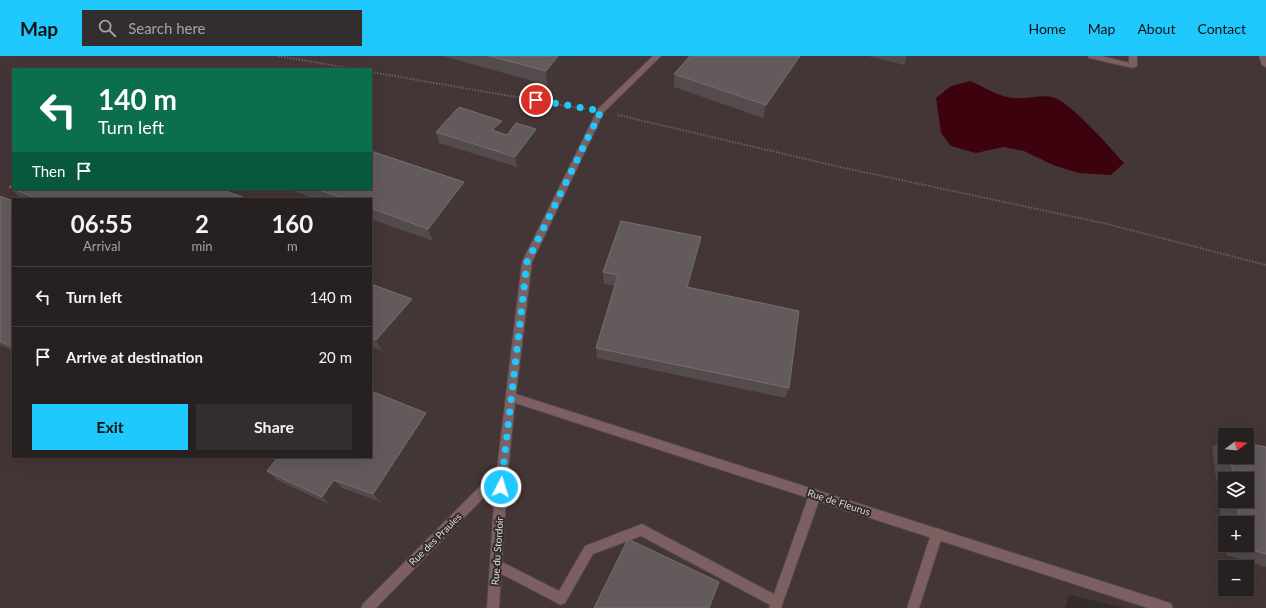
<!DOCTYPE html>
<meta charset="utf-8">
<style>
body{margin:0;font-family:Lato,sans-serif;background:#332d2d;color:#f1f3f6;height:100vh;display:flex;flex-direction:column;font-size:15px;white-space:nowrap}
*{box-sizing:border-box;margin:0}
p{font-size:13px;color:#a4a3a5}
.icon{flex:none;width:22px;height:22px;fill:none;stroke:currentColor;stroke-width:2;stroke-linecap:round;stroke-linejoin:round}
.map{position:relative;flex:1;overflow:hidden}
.sheet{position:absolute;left:12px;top:142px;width:360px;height:260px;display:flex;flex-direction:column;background:#272020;border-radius:0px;box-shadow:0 4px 16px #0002,0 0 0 1px #433e3e}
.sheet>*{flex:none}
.guide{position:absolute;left:12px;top:12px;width:360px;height:122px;border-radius:0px;box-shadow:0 4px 16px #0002,0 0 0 1px #433e3e;background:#0b6e4f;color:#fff;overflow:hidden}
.needle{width:26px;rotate:74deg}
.tools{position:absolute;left:1218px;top:372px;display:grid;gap:8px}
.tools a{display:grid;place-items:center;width:36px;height:36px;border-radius:0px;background:#272020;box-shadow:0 4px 16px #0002,0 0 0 1px #433e3e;font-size:20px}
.pin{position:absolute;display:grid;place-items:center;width:34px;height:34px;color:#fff;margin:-17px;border:2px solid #fff;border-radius:50%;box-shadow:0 1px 4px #0007}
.me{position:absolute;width:44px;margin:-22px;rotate:5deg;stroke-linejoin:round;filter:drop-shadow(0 0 3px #0008)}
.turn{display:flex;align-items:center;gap:14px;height:84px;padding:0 20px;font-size:18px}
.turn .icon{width:52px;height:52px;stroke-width:2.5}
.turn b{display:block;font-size:28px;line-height:34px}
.then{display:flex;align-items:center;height:38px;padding:0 20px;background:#0003;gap:8px;font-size:15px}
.eta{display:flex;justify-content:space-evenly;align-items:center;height:68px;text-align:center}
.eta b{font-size:24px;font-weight:700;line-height:28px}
.action{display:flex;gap:8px;margin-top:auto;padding:8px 20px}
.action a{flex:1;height:46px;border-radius:0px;background:#20c9fd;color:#111;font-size:16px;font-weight:700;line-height:46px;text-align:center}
.action a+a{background:#332d2d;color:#f1f3f6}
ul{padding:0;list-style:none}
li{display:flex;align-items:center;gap:12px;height:60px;padding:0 20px;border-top:1px solid #433e3e}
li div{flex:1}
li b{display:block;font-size:15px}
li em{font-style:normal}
header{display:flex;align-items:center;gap:24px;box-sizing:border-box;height:56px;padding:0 20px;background:#20c9fd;color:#111}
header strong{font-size:19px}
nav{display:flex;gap:22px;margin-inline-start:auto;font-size:14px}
.search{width:280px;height:36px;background:#332d2d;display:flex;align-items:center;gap:10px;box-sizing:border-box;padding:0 14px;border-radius:0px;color:#a4a3a5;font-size:15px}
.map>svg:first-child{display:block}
.built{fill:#443536;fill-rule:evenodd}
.water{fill:#3c020e}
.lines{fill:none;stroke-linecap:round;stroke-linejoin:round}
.service-casing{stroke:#4f4747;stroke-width:2}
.minor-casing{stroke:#4f4747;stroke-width:2}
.path{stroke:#686060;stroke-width:2;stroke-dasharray:1.5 1.5;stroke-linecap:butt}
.service{fill:#7d5f61;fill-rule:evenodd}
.minor{fill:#7d5f61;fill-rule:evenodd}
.wall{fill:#544b4c;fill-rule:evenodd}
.shaded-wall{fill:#413838}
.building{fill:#635a5b;stroke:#776e6f}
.route{stroke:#20c9fd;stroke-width:7;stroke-dasharray:0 12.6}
.labels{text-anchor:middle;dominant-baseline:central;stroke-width:4;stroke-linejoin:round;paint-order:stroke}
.street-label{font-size:10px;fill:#dfd9d9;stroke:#342b2b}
</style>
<header>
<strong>Map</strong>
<div class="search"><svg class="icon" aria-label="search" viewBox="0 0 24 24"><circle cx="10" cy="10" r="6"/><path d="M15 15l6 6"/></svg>Search here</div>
<nav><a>Home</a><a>Map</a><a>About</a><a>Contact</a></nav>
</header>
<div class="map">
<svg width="1266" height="552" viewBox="0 0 1266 552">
<rect width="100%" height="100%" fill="#342b2b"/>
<!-- built -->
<path class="built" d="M 0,0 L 1266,0 L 1266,552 L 1125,552 L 1069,539 L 1065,552 L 0,552 ZM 13,13 L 371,13 L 371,133 L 13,133 ZM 13,143 L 371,143 L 371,401 L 13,401 ZM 1225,379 L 1247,379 L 1247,401 L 1225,401 ZM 1225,423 L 1247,423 L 1247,445 L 1225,445 ZM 1225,467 L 1247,467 L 1247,489 L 1225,489 ZM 1225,511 L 1247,511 L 1247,533 L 1225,533 Z"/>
<!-- water -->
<path class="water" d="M 970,25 C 982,30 994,38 1007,41 C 1021,45 1041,38 1052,41 C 1070,45 1110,92 1124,107 L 1111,119 L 1079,117 L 1053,109 L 1024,95 L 1003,91 L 976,97 L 951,90 L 941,77 L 936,42 L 951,30 Z"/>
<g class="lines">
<!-- service casing -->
<g class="service-casing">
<path id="service" d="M 1088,0 L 1102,0 L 1129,7 L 1129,0 L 1137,0 L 1137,10 L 1133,12 L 1089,2 Z
M 815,433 L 819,435 L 821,439 L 781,552 L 769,552 L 770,549 L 641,480 L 593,498 L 565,547 L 561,549 L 492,513 L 490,509 L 492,505 L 496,503 L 559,535 L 585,490 L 642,468 L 774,538 L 809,439 L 811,435 Z
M 937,472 L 941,474 L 943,478 L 919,552 L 907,552 L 931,478 L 933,474 Z"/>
</g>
<!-- minor casing -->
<g class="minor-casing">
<path id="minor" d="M 653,0 L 661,0 L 604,56 L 532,206 L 516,338 L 1167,546 L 1171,548 L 1173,552 L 1148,552 L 515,347 L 508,415 L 499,552 L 487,552 L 495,430 L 376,552 L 361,552 L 363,548 L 497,413 L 522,206 L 598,53 Z
M 1259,0 L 1266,0 L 1266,11 L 1262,9 Z"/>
</g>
<!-- path -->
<path class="path" d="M 278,0 L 354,13
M 371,16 L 585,53
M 618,59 L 840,111 L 1103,167 L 1266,209"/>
<!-- service -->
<use href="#service" class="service"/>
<!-- minor -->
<use href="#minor" class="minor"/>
</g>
<!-- wall -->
<path class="wall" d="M 443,0 L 570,0 L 547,29 Z
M 868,0 L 907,0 L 904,9 Z
M 801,8 L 763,62 L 674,31 L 674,18 Z
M 502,65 L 505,76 L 503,77 L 507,79 L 538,84 L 517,111 L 439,87 L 436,76 Z
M 13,128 L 13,133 L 220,133 L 248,143 L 22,143 L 9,131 Z
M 288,133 L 371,133 L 468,139 L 433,185 L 371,163 L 371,143 L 316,143 Z
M 0,140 L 13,145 L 13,295 L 0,289 Z
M 699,193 L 689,232 L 789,332 L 785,342 L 597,302 L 596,292 L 615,230 L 604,228 L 603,216 Z
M 371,228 L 412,243 L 417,255 L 382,295 L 371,290 Z
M 426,357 L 432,367 L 381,446 L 342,432 L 331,449 L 277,424 L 267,415 Z
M 1225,383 L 1225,401 L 1247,401 L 1266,391 L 1266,511 L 1226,499 L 1212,391 ZM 1225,423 L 1247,423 L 1247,445 L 1225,445 ZM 1225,467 L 1247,467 L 1247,489 L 1225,489 Z"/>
<!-- shaded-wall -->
<path class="shaded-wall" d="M 558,0 L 570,0 L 547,29 L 546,15 Z
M 800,0 L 803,0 L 801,8 L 763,62 L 766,49 Z
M 502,65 L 505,76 L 495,85 L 492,74 Z
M 536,73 L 538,84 L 517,111 L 515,101 Z
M 464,126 L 468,139 L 433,185 L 428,173 Z
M 701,181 L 699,193 L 686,243 L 687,231 Z
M 412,243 L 417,255 L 382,295 L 376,284 Z
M 426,357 L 432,367 L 381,446 L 373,438 Z
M 334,424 L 342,432 L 331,449 L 322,441 Z"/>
<!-- building -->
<path class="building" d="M 489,0 L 558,0 L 546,15 Z
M 690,0 L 800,0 L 766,49 L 674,18 Z
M 459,51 L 502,65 L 492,74 L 507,79 L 516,67 L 536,73 L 515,101 L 436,76 Z
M 371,95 L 464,126 L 428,173 L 371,152 L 371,143 L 345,143 L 317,133 L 371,133 Z
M 13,128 L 13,133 L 9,131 Z
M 14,133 L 220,133 L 248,143 L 38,143 Z
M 0,140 L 13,145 L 13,291 L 0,285 Z
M 621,165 L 701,181 L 687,231 L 799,255 L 789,332 L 596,292 L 618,219 L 603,216 Z
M 371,228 L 412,243 L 376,284 L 371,282 Z
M 371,335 L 426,357 L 373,438 L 334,424 L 322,441 L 267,415 L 278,401 L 371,401 Z
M 1247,387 L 1266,391 L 1266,498 L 1244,492 L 1243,489 L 1247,489 L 1247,467 L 1240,467 L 1237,445 L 1247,445 L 1247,423 L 1234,423 L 1230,401 L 1247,401 Z
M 628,483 L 719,526 L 709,552 L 594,552 Z"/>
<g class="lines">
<!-- route -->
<path class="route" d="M 501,431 L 527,206 L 601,55 L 536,44"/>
</g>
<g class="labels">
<!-- street labels -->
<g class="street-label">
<text transform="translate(839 446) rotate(18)">Rue de Fleurus</text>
<text transform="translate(435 483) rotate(-45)">Rue des Praules</text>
<text transform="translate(497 495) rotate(-86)">Rue du Stordoir</text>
</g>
</g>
</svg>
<div class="tools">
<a><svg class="needle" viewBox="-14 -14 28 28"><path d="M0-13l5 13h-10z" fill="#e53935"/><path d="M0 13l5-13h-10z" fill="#a4a3a5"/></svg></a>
<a><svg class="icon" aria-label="layers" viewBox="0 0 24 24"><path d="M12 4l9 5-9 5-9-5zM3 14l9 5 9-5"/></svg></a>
<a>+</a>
<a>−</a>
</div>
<div class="pin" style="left:536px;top:44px;background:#d93025"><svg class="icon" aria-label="arrive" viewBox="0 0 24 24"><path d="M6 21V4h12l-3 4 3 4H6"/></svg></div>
<svg class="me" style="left:501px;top:431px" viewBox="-20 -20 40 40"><circle r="17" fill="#20c9fd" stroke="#fff" stroke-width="3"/><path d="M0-11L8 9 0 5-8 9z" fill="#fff"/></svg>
<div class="guide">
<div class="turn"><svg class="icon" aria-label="left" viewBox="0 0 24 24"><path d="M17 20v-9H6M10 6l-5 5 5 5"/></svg><div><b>140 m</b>Turn left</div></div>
<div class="then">Then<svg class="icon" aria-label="arrive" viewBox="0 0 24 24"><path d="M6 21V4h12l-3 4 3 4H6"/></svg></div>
</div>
<section class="sheet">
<div class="eta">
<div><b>06:55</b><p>Arrival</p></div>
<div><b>2</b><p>min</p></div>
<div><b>160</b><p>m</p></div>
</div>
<ul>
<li><svg class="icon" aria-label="left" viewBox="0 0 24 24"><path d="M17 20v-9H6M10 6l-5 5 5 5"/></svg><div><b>Turn left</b></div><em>140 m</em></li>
<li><svg class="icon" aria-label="arrive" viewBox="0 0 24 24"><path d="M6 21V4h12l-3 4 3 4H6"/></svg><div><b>Arrive at destination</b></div><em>20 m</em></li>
</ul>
<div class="action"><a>Exit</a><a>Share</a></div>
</section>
</div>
